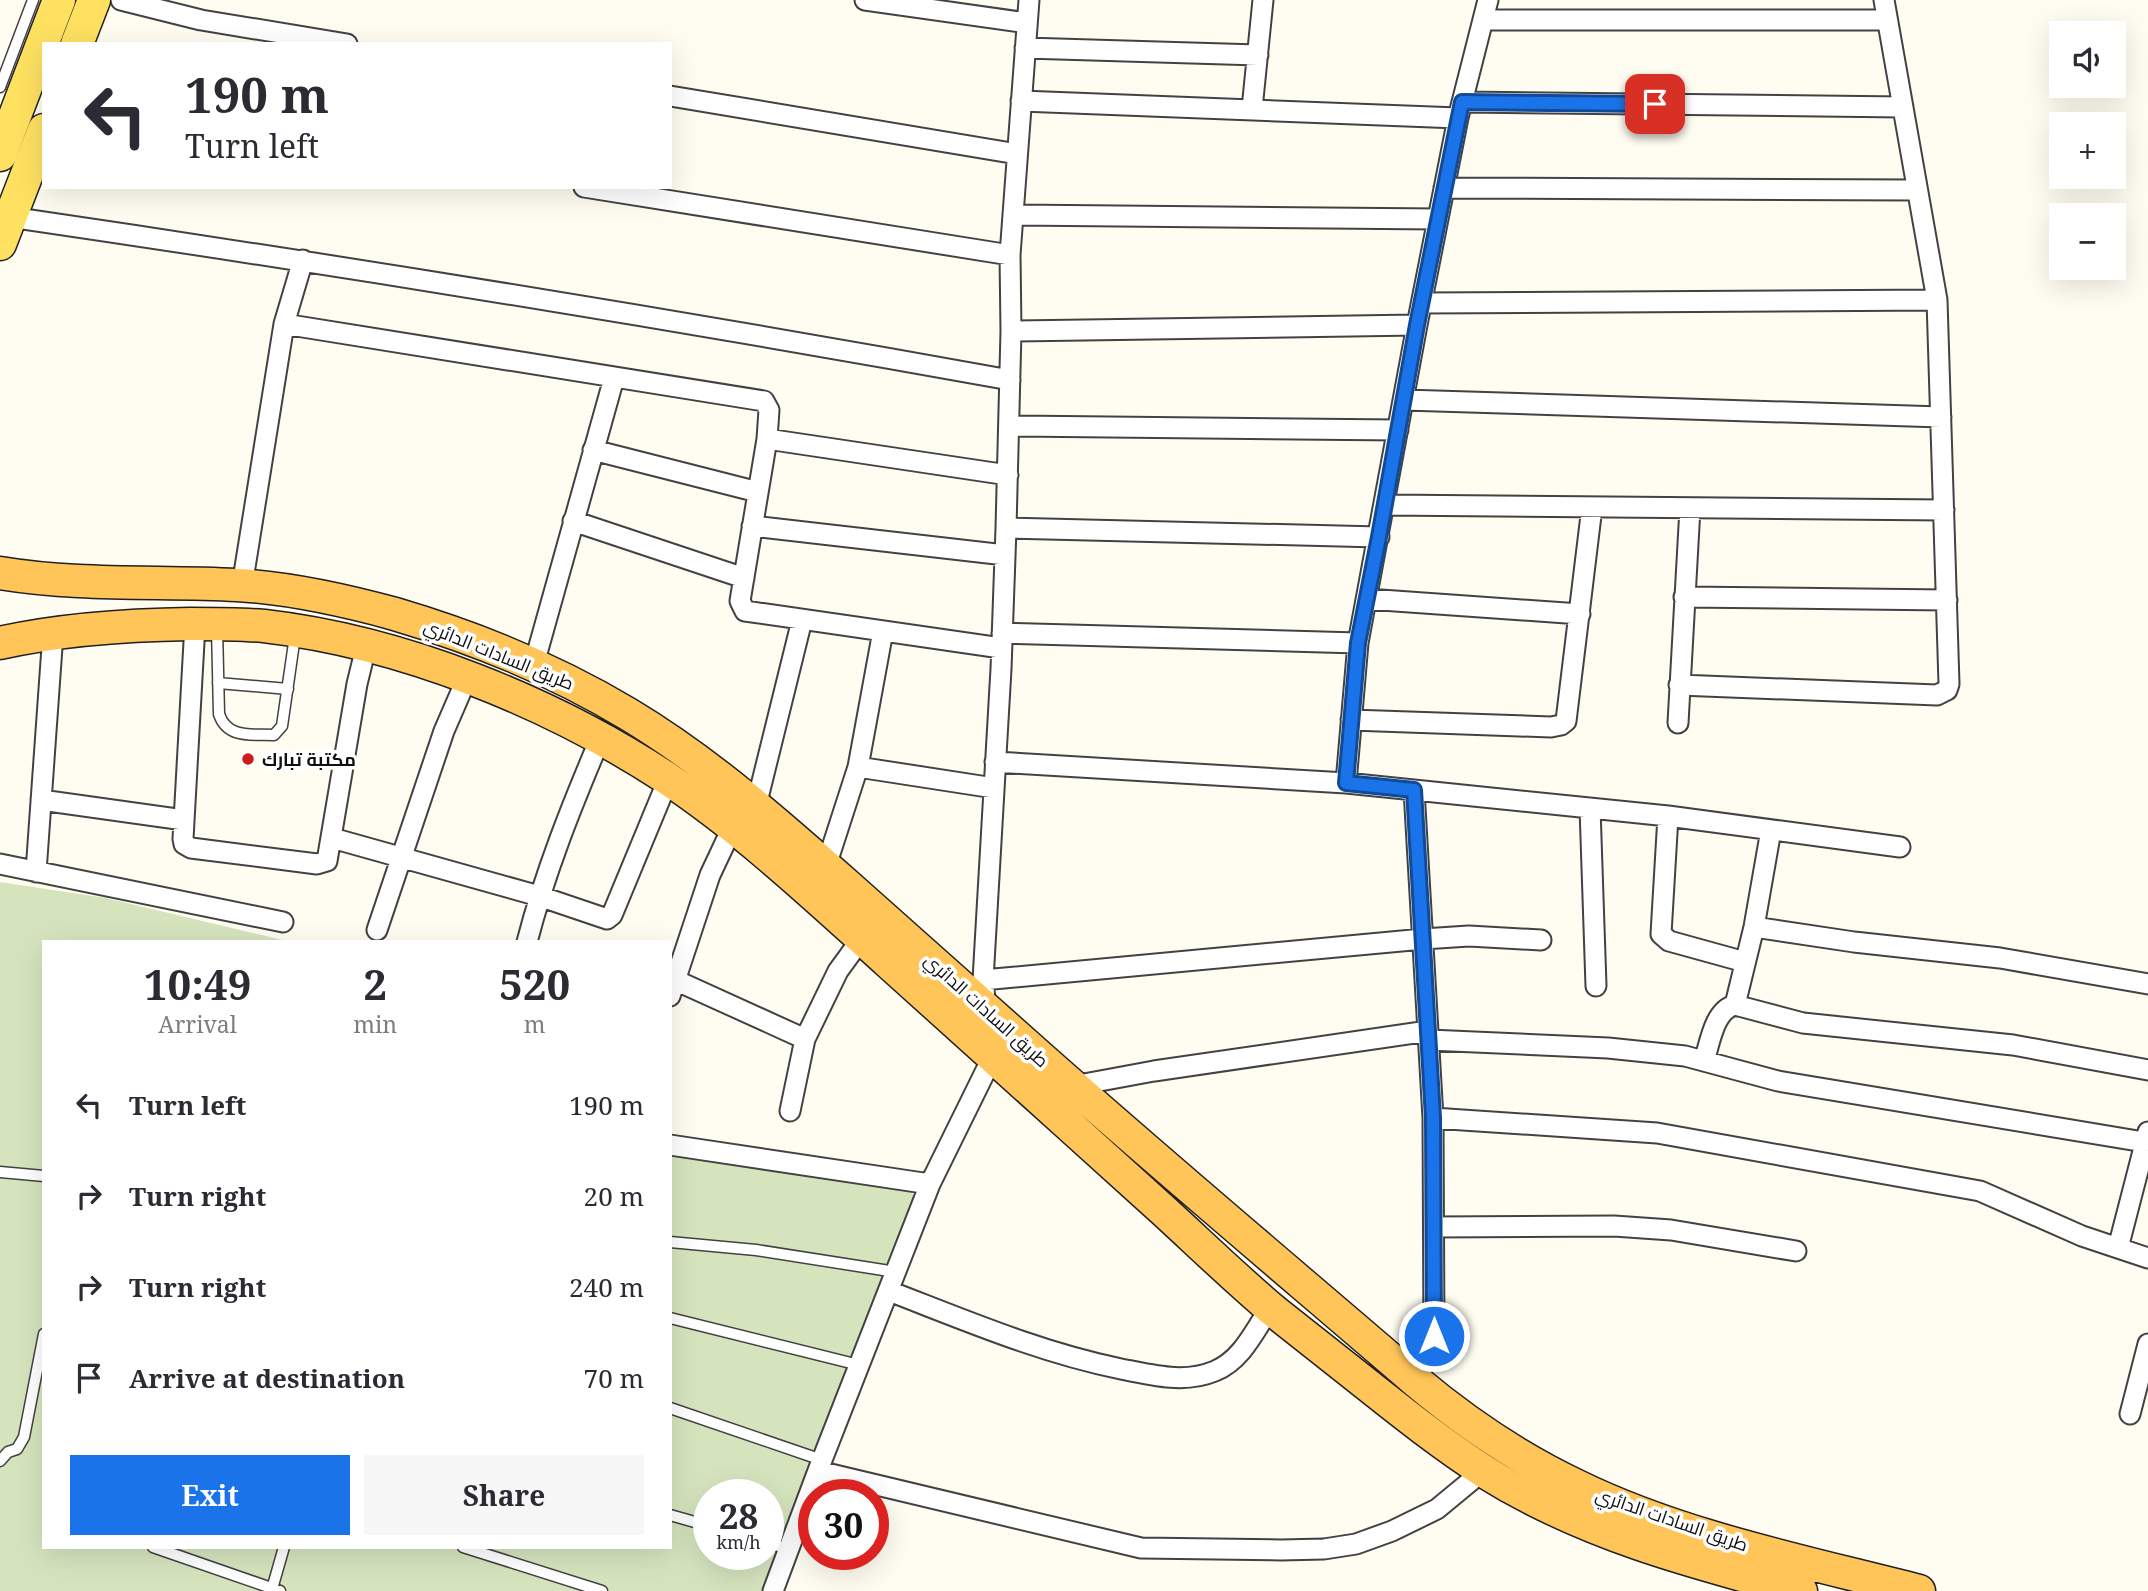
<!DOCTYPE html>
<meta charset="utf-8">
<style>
body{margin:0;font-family:"Noto Serif",Cairo,serif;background:#f7f7f7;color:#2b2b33;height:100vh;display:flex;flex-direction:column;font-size:26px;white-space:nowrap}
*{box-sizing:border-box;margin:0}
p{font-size:23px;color:#7c7c81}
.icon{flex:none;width:38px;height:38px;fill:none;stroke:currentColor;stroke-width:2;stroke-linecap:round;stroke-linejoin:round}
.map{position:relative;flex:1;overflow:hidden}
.drawer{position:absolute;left:42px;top:940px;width:630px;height:609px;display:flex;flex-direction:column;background:#fff;border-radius:0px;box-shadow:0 7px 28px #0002}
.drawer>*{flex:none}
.banner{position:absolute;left:42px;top:42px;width:630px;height:147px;border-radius:0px;box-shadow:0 7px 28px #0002;background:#fff;color:#2b2b33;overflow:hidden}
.controls{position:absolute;left:2049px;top:21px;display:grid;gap:14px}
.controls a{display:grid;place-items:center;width:77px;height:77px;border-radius:0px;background:#fff;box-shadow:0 7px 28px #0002;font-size:35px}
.speed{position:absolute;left:693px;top:1479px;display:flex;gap:14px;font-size:35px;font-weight:700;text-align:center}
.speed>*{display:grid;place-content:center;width:91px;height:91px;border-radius:50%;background:#fff;box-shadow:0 7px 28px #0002;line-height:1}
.speed small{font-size:18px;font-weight:400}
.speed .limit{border:10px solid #d22;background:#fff;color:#111}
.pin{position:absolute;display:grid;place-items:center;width:60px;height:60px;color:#fff;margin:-30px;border-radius:14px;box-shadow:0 4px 10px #0006}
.me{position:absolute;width:77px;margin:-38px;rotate:0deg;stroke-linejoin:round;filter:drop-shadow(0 0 5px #0008)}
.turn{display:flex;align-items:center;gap:24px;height:147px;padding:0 28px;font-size:32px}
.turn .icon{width:91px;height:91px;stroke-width:2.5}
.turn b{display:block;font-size:49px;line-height:60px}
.eta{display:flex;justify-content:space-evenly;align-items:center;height:119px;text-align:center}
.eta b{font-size:42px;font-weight:700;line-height:49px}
.button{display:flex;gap:14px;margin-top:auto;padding:14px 28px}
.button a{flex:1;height:80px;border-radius:0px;background:#1a73e8;color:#fff;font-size:28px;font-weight:700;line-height:80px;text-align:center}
.button a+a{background:#f7f7f7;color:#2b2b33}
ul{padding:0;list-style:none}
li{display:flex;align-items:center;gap:21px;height:91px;padding:0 28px}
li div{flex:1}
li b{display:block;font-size:26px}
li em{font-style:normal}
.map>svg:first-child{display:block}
.cemetery{fill:#d6e4be;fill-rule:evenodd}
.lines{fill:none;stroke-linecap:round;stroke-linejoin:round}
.service-casing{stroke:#424242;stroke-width:13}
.minor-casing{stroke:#424242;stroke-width:23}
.primary-casing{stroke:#202020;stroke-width:35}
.trunk-casing{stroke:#202020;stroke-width:35}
.service{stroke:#fff;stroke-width:10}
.minor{stroke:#fff;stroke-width:19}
.primary{stroke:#ffe161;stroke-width:32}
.trunk{stroke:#ffc558;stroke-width:32}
.route-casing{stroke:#114b97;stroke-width:18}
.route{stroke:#1a73e8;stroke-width:12}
.poi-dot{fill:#ce1a18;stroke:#fff;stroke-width:2.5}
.labels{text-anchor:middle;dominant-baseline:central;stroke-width:7;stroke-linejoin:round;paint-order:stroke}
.street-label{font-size:18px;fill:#0f0f0f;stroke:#fff}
.poi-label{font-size:18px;font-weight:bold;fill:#0f0f0f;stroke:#fff;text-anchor:start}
</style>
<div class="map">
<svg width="2148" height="1591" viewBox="0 0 2148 1591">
<rect width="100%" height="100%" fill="#fffdf1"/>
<!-- cemetery -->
<path class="cemetery" d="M 0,882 L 106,898 L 287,941 L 44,942 L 44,1547 L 670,1547 L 670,1153 L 901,1186 L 921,1199 L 765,1591 L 0,1591 ZM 709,1494 L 768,1494 L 768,1554 L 709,1554 Z"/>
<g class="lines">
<!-- service casing -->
<g class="service-casing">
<path id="service" d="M 0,87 L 33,0
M 217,628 L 219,714 C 227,739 252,734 274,735 L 282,726 L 295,636
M 218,683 L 288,689
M 0,1172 L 44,1176
M 670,1242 L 756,1250 L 896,1272
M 670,1318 L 859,1365
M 670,1408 L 822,1460
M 0,1461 L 8,1452 L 17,1449 L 24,1437 L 44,1334
M 670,1515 L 709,1526
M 768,1543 L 789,1549
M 153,1547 L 280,1591
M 463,1547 L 602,1591
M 272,1589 L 284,1547"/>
</g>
<!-- minor casing -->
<g class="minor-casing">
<path id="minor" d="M 121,0 L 201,20 L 347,44
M 865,0 L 1027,23
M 1483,20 L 1887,20
M 1025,48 L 1258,55
M 670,96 L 1017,154
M 1021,101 L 1458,118
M 1462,102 L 1903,107
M 1252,109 L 1263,0
M 584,187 L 1010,255
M 1444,188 L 1917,190
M 1013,215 L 1438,219
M 10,217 C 344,266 678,320 1010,380
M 1422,303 L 1937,300
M 284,324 L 764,401 L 769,410 L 767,439 L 740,601 L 745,611 L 1001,648
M 1011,331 L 1417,325
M 1404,400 L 1941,417
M 1009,426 L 1398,430
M 767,439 L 1008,475
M 593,450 L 758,492
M 1385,505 L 1944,510
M 573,521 L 744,578
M 752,526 L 1005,555
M 1006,528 L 1379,537
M 242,586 L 284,324 L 303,260
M 1684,597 L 1947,600
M 1367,599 L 1580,614
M 195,624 L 183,839 L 184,844 L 191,848 L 317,864 L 327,861 L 357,684 L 366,647
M 1002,633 L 1358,643
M 534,664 L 614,378
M 1679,685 L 1937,695 L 1947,690 L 1949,684 L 1937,300 L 1884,0
M 1351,720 L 1551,727 L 1561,725 L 1566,721 L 1592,507
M 1678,723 L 1690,508
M 995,762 L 1346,783 L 1668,816 L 1900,847
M 858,767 L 994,788
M 1346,783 L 1358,643 L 1417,325 L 1458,118 L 1488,0
M 1414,790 L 1433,1118
M 41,800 L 184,820
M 756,806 L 802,620
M 1590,808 L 1596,986
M 1668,816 L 1661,934 L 1669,941 L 1745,962
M 332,838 L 539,896 L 607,919 L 612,915 L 668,780
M 0,864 L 283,922
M 826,866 L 858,767 L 883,631
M 36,872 L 53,633
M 1754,927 L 1854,942 L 2000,958 L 2148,984
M 377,930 L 444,731 L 467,678
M 527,942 C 545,872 572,805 600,739
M 675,980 L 805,1039
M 983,980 L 1423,939 L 1469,936 L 1541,940
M 670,996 L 710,875 L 733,826
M 1735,1005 L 1803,1023 L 2013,1045 L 2148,1070
M 986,1009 L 983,980 L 1001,669 L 1006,528 L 1011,331 L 1010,255 L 1029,0
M 1429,1040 L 1608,1048 L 1685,1056 L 1778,1081 L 2144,1142
M 1704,1061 C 1710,1043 1714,1010 1735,1005 L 1754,927 L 1771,830
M 1073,1086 L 1154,1071 L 1428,1031
M 790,1111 L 805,1039 L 838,971 L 862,938
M 670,1145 L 930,1184
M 1434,1227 L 1614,1226 L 1671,1230 L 1796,1251
M 2118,1248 L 2148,1132
M 889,1291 C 967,1321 1039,1352 1121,1369 C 1153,1375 1184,1384 1215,1371 C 1242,1360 1255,1330 1270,1308
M 1416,1381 L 1431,1349 L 1434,1336 L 1433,1118 L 1657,1133 L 1980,1191 L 2082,1236 L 2148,1258
M 2130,1414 L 2148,1344
M 818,1471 L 1141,1548 L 1281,1550 L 1324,1549 L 1356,1544 L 1392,1531 L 1437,1509 L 1483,1471
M 773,1591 L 822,1460 L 930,1184 L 993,1056"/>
</g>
<!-- primary casing -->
<g class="primary-casing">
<path id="primary" d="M 77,44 L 94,0
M 0,155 L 59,0
M 0,244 L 44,130"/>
</g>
<!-- trunk casing -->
<g class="trunk-casing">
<path id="trunk" d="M 0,573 C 78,586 157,581 237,585 C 289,588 344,600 395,614 C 476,638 555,670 628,714 C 708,762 778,824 848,886 C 909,940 970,995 1031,1049 C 1158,1162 1288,1271 1416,1381 C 1466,1423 1518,1458 1577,1486 C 1681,1537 1807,1562 1919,1591
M 0,643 C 62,629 126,625 190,624 C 214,624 239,624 264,626 C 403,642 551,702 668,779 C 747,832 817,898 888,962 C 980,1044 1072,1128 1164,1211 C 1200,1244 1236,1279 1274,1311 C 1304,1335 1335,1359 1365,1383 C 1404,1414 1443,1445 1485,1472 C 1582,1533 1691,1562 1801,1591"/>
</g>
<!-- service -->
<use href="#service" class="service"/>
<!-- minor -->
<use href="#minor" class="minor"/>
<!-- primary -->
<use href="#primary" class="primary"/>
<!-- trunk -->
<use href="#trunk" class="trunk"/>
</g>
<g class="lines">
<!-- route casing -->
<g class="route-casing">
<path id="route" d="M 1434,1336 L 1433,1118 L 1414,790 L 1346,783 L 1358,643 L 1379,537 L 1417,325 L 1462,102 L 1655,104"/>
</g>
<!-- route -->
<use href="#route" class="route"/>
</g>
<!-- markers -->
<circle class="poi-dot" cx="248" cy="759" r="7"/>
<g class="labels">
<!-- street labels -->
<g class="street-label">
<text transform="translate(499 654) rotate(22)">طريق السادات الدائري</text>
<text transform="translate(987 1010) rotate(42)">طريق السادات الدائري</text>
<text transform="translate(1672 1519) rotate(19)">طريق السادات الدائري</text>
</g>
<!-- poi labels -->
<g class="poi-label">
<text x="262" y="759">مكتبة تبارك</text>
</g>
</g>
</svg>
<div class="controls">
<a><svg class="icon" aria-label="sound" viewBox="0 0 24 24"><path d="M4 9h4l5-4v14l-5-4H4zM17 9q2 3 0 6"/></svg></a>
<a>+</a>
<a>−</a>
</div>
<div class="speed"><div>28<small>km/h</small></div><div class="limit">30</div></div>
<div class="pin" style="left:1655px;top:104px;background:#d93025"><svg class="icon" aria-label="arrive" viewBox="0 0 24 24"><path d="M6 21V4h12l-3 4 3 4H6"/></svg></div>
<svg class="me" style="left:1434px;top:1336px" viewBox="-20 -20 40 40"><circle r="17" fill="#1a73e8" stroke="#fff" stroke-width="3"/><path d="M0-11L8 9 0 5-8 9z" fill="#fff"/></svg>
<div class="banner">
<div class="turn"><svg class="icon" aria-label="left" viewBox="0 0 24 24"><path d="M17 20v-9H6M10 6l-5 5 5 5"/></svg><div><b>190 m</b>Turn left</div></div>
</div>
<section class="drawer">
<div class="eta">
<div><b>10:49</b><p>Arrival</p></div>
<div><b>2</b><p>min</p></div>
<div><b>520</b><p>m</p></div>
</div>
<ul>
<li><svg class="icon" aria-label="left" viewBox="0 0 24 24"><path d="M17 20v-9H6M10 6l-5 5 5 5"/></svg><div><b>Turn left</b></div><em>190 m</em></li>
<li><svg class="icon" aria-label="right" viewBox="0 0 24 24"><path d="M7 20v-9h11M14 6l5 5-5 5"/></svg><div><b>Turn right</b></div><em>20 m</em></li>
<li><svg class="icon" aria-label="right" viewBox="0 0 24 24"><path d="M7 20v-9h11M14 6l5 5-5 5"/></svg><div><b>Turn right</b></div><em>240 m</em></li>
<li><svg class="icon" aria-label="arrive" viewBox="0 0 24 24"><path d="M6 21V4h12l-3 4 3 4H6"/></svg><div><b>Arrive at destination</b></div><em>70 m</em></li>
</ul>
<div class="button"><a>Exit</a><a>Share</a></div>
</section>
</div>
